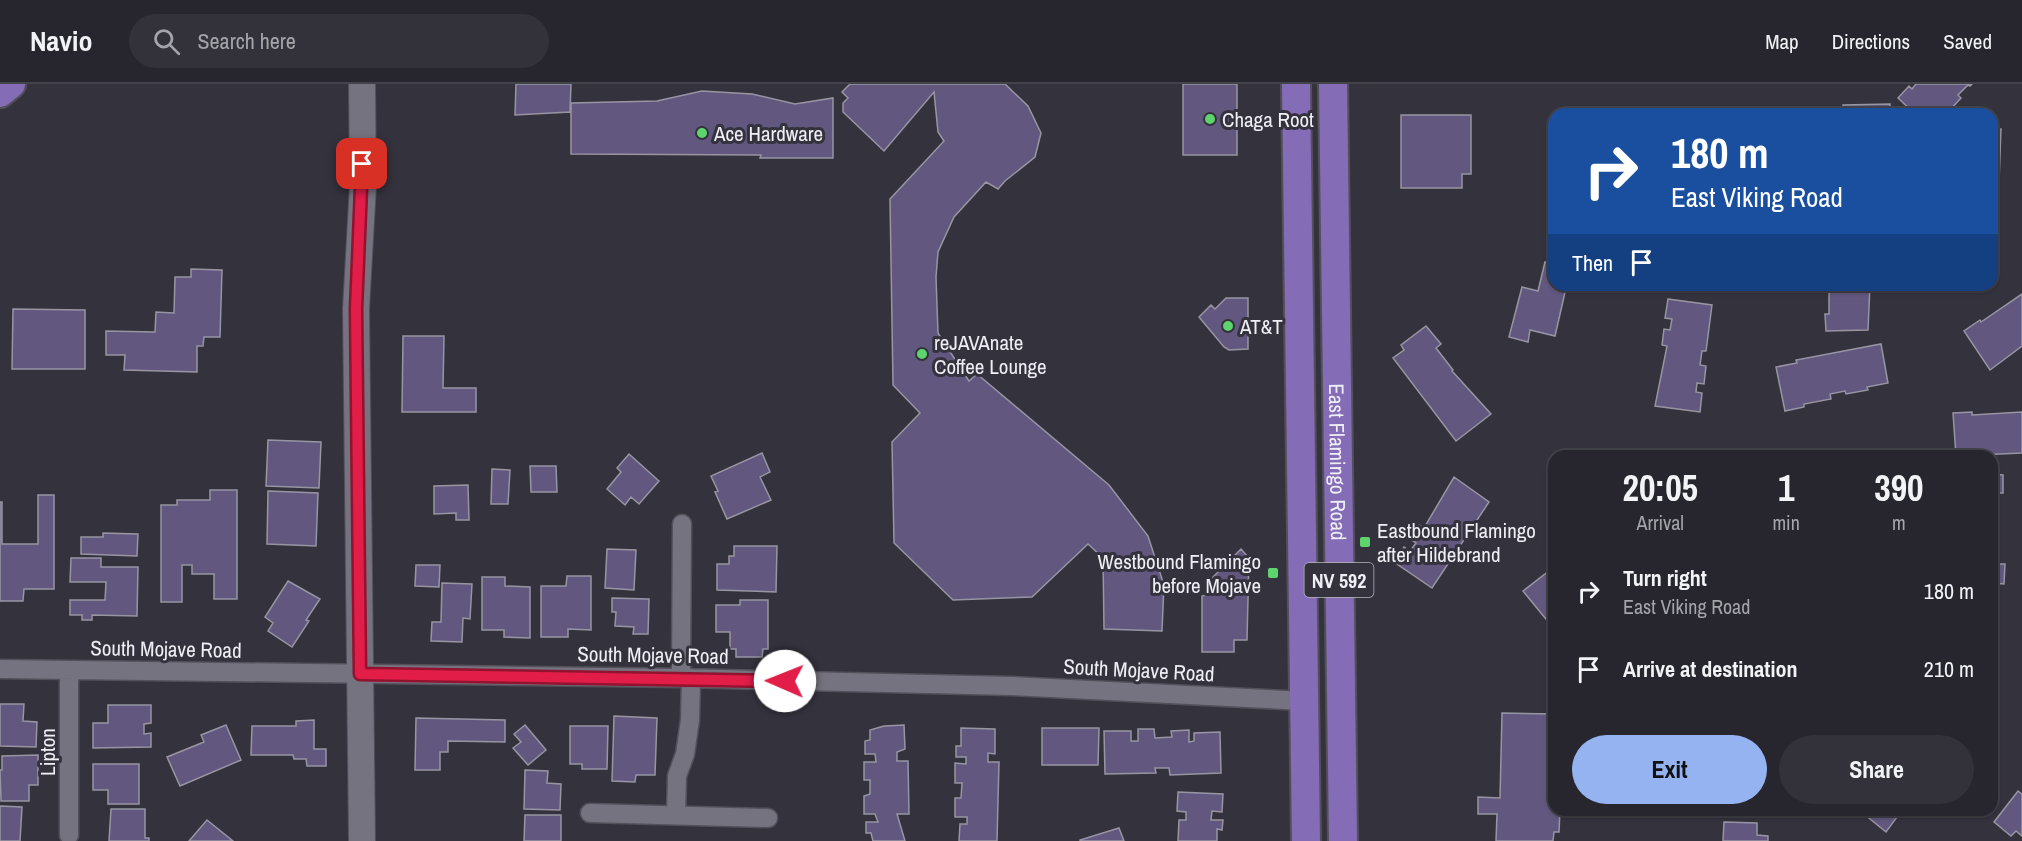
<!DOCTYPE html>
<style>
body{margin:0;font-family:"Archivo Narrow",sans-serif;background:#33323a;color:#f1f3f6;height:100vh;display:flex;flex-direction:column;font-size:22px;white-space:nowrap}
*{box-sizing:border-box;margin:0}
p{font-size:20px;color:#a4a5aa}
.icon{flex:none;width:33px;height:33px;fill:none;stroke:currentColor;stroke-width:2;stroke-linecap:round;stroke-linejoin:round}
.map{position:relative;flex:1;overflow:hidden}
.side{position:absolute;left:1548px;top:366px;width:450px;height:366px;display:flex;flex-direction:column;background:#27262e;border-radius:18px;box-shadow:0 2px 4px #0004,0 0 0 2px #43434a}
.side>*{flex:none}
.banner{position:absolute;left:1548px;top:24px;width:450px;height:183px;border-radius:18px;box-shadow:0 2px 4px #0004,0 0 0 2px #43434a;background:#1a4fa0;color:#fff;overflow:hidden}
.pin{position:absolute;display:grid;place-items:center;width:51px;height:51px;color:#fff;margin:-26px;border-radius:12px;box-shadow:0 3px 9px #0006}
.me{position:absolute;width:66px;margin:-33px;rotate:271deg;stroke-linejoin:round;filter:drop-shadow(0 0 4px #0008)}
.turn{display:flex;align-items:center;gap:21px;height:126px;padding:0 24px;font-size:27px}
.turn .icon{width:78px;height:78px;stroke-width:2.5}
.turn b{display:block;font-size:42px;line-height:51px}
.then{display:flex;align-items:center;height:57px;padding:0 24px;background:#0003;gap:12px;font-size:22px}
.eta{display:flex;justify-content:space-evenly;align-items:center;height:102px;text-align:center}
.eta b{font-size:36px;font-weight:700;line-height:42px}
.primary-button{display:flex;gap:12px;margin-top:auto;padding:12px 24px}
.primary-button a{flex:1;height:69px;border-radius:36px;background:#95b2f1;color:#111;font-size:24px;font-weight:700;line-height:69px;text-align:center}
.primary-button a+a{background:#33323a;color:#f1f3f6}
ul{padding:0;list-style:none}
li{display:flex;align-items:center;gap:18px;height:78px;padding:0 24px}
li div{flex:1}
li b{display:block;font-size:22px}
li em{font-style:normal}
header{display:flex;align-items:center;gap:36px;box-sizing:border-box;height:84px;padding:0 30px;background:#27262e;border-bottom:2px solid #43434a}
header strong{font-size:28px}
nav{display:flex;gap:33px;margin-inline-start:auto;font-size:21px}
.search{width:420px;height:54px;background:#33323a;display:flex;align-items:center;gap:15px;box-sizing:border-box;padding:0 21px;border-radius:33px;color:#a4a5aa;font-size:22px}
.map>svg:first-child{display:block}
.building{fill:#62587f;stroke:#9895a3;stroke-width:1.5}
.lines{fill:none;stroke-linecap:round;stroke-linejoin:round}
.street-casing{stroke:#53505a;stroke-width:21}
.secondary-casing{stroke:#53505a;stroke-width:28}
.primary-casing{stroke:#53505a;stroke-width:32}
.street{stroke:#767380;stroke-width:18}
.secondary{stroke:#767380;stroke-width:26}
.primary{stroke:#846cb7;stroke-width:28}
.route-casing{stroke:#92132f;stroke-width:15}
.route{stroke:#e11d48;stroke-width:10}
.poi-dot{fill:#5dd56c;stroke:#34323d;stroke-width:2}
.labels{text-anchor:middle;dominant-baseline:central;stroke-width:6;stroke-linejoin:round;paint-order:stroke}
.shield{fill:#34323d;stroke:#b7b6be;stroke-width:1.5}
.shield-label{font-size:20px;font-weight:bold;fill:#efeef5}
.poi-label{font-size:21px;fill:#efeef5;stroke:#34323d;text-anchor:start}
.street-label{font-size:21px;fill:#efeef5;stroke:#34323d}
</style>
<header>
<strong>Navio</strong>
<div class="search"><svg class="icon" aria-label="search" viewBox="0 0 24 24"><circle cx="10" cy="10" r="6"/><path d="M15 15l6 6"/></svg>Search here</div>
<nav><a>Map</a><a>Directions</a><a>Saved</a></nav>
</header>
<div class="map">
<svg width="2022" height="757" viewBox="0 0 2022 757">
<rect width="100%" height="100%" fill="#34323d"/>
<!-- building -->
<path class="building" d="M 516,0 L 571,0 L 570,28 L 515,31 Z
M 850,0 L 1005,0 L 1028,22 L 1041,49 L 1035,73 L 1005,97 L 998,105 L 986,98 L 954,133 L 938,168 L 936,193 L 938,249 L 969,297 L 977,290 L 1109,401 L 1148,452 L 1164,501 L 1162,547 L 1104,545 L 1103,474 L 1088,460 L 1032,513 L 953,516 L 894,459 L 892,358 L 920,329 L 893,301 L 890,115 L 944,57 L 938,48 L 934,8 L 884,67 L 843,28 L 843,19 L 848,14 L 842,8 Z
M 1183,0 L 1237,0 L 1237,71 L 1183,71 Z
M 1916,0 L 1972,0 L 1970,2 L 1968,1 L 1958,11 L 1961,14 L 1949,27 L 1947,24 L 1942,30 L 1915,30 L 1898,14 L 1909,2 L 1912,5 Z
M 702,7 L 752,10 L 795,20 L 833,14 L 833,74 L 760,74 L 761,71 L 571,70 L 571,19 L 657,17 Z
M 1890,20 L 1890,30 L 1843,30 L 1843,21 Z
M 1401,31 L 1471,31 L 1471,90 L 1462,90 L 1462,104 L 1401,104 Z
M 1992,45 L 2001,45 L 1998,125 L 1992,124 Z
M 1545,178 L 1554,180 L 1554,201 L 1580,201 L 1579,207 L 1566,204 L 1555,252 L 1530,246 L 1528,258 L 1509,253 L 1522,203 L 1538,207 Z
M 191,185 L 222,186 L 220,253 L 204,253 L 203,262 L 197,262 L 197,288 L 124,286 L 125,271 L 106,271 L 106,247 L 155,248 L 156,228 L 174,229 L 175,193 L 191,193 Z
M 1830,201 L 1870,201 L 1868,246 L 1826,247 L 1825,230 L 1829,230 L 1829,203 Z
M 2022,210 L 2022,262 L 1990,286 L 1964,247 L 1980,236 L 1981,238 Z
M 1226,214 L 1248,214 L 1248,265 L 1229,266 L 1224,263 L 1199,233 L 1211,221 L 1215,225 Z
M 1668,215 L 1712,221 L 1706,267 L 1702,267 L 1700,281 L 1706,282 L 1704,300 L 1697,299 L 1696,308 L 1702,309 L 1700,328 L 1655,322 L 1667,262 L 1662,261 L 1664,245 L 1670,246 L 1672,235 L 1665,234 Z
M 13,225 L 85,226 L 85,285 L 12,285 Z
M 1426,242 L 1441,260 L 1436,264 L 1453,286 L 1452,287 L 1491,330 L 1456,357 L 1393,274 L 1404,266 L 1401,261 Z
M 403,252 L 444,252 L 443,304 L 476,304 L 476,328 L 402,328 Z
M 1881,260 L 1888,299 L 1867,303 L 1868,306 L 1846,310 L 1845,307 L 1830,310 L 1831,315 L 1804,320 L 1804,323 L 1785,327 L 1776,283 L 1797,279 L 1796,276 Z
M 1972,328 L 1972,331 L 2022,328 L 2022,369 L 1956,372 L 1953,329 Z
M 268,356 L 321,358 L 319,404 L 266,402 Z
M 762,369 L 770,388 L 760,393 L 771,416 L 727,435 L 715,408 L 718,407 L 711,392 Z
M 629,370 L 659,397 L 639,420 L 631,413 L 625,421 L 607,405 L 621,388 L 617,384 Z
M 530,382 L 556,382 L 557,408 L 531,408 Z
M 492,385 L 510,386 L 508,420 L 491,420 Z
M 1992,390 L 2003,391 L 2003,409 L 1999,409 L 1997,480 L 2005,480 L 2004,500 L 1992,499 Z
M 1454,393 L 1489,418 L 1432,504 L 1394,478 L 1404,463 L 1410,467 L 1416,459 L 1410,455 L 1419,441 L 1424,444 Z
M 468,401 L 469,436 L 456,436 L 456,429 L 434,430 L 434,402 Z
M 210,406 L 237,406 L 237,515 L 214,515 L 214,490 L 192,490 L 192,481 L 182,481 L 182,518 L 161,518 L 161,421 L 177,421 L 177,416 L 210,416 Z
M 268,407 L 318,409 L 316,462 L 267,460 Z
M 38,411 L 54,411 L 54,505 L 24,505 L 23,517 L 0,517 L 0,418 L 2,418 L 2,460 L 38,460 Z
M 103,449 L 138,450 L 137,472 L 81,470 L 81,453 L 103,453 Z
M 734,462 L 777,462 L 776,508 L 717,506 L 717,480 L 729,480 L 729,472 L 734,472 Z
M 607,465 L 636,466 L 634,506 L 605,504 Z
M 1241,465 L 1249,474 L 1247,556 L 1234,556 L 1234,568 L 1202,568 L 1202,512 L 1211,510 L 1211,495 Z
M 71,474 L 101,474 L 101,483 L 138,483 L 137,532 L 92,531 L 92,536 L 82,536 L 82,531 L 70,531 L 70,516 L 105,516 L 106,498 L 70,498 Z
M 416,481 L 440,481 L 439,503 L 415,502 Z
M 1554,483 L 1554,545 L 1523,507 Z
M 567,492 L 591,492 L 591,546 L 568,545 L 568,553 L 541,553 L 541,502 L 566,502 Z
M 482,493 L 505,493 L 505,502 L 530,503 L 530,554 L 504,553 L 504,546 L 482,546 Z
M 288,497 L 320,515 L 306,536 L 309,537 L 292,563 L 268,547 L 273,539 L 265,533 Z
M 442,499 L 472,500 L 470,535 L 463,534 L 462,558 L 431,557 L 432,538 L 441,538 Z
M 612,514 L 649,515 L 648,550 L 633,550 L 634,543 L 615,542 L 616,528 L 612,528 Z
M 740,516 L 768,516 L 768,565 L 763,565 L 762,573 L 736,573 L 736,565 L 730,565 L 730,548 L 716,548 L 716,521 L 740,521 Z
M 0,620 L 24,620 L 23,637 L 37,638 L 36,663 L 0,662 Z
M 108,621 L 151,621 L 151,639 L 144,640 L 144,650 L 151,649 L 151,663 L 93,664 L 93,639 L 108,639 Z
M 1502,629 L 1554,630 L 1554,726 L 1560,726 L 1559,748 L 1554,748 L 1553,757 L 1496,757 L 1497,730 L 1478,730 L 1478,713 L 1500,714 Z
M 614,632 L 657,634 L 655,691 L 636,691 L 635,698 L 612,697 Z
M 416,634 L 505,636 L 505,658 L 448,657 L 448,668 L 440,668 L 440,686 L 415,686 Z
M 314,636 L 314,665 L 326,665 L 326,682 L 307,682 L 306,675 L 294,675 L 293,671 L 251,671 L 252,642 L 296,642 L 296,637 Z
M 226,641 L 241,676 L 180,702 L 167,673 L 204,658 L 201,651 Z
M 525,641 L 546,666 L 528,681 L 513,664 L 521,658 L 514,650 Z
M 904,641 L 905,665 L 897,668 L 897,677 L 908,677 L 909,730 L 897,730 L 905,757 L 873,757 L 871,749 L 866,749 L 866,738 L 878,738 L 875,730 L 864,730 L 864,712 L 870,710 L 870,696 L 864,696 L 864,678 L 876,678 L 875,670 L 865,670 L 865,657 L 870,656 L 870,646 L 884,642 Z
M 570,642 L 608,642 L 607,685 L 582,685 L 582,680 L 570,680 Z
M 961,644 L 995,645 L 995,670 L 988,669 L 988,678 L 999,678 L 997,757 L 959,757 L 960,740 L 967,740 L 967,733 L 955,733 L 955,714 L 961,714 L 962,699 L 955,699 L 955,679 L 966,680 L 966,673 L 956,673 L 956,662 L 961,662 Z
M 1042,644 L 1099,644 L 1098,681 L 1042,681 Z
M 1138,645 L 1154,645 L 1155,654 L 1172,653 L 1171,647 L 1189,646 L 1189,658 L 1194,657 L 1194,649 L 1220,648 L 1221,689 L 1170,691 L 1169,684 L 1155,684 L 1156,689 L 1105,690 L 1104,647 L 1131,647 L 1131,657 L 1138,657 Z
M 38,671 L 38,701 L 29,701 L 29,717 L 1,717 L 0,686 L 2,686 L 2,672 Z
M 93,680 L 139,680 L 139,720 L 108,720 L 108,706 L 93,706 Z
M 525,686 L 548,687 L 547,699 L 561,700 L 560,726 L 524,725 Z
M 2018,707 L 2022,710 L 2022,752 L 2016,747 L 2011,752 L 1994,738 Z
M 1178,708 L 1223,710 L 1222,728 L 1212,727 L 1211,736 L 1223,736 L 1222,746 L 1217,745 L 1217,757 L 1178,757 L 1179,736 L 1186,736 L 1186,728 L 1177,727 Z
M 0,722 L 22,723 L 20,757 L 0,757 Z
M 111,725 L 145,725 L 145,754 L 149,754 L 149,757 L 109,757 Z
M 1859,726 L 1896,726 L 1900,729 L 1886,748 Z
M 525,731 L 561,731 L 561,757 L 524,757 Z
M 207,736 L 233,757 L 189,757 Z
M 1724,738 L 1757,739 L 1757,751 L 1768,752 L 1768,757 L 1723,757 Z
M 1119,744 L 1124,757 L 1080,757 L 1080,756 Z"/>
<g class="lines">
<!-- street casing -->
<g class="street-casing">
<path id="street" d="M 0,585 L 681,594 L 1011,602 L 1304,617
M 69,586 L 69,751
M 681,594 L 682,440
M 590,729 L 768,734
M 676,731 L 677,692 L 685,670 L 690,636 L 691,594"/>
</g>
<!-- secondary casing -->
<g class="secondary-casing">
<path id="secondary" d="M 362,757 L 356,225 L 363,101 L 362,0"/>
</g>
<!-- primary casing -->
<g class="primary-casing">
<g id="primary">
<path d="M 1296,0 L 1306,757"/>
<path id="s1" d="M 1333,0 L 1343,757"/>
<path d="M 0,9 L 11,0"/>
</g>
</g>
<!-- street -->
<use href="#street" class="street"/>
<!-- secondary -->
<use href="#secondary" class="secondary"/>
<!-- primary -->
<use href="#primary" class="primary"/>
</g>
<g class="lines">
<!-- route casing -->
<g class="route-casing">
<path id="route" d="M 362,80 L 356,225 L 360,590 L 785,597"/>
</g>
<!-- route -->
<use href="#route" class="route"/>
</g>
<!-- markers -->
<g class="poi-dot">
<circle cx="1210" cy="35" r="6"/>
<circle cx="702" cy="49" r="6"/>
<circle cx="1228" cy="242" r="6"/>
<circle cx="922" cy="270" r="6"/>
<rect x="1359" y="452" width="12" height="12" rx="3"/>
<rect x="1267" y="483" width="12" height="12" rx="3"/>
</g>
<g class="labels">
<!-- shield labels -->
<rect class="shield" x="1304.5" y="479" width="69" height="34" rx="4.5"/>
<g class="shield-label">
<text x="1339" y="496">NV 592</text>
</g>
<!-- poi labels -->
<g class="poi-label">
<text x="1222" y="35">Chaga Root</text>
<text x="714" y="49">Ace Hardware</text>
<text x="1240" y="242">AT&amp;T</text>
<text x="934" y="258">reJAVAnate<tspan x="934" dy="24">Coffee Lounge</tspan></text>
<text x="1377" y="446">Eastbound Flamingo<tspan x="1377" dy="24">after Hildebrand</tspan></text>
<text x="1261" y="477" text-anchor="end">Westbound Flamingo<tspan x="1261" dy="24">before Mojave</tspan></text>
</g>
<!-- street labels -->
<g class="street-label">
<text stroke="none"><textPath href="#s1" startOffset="378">East Flamingo Road</textPath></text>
<text transform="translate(166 565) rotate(1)">South Mojave Road</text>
<text transform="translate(653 571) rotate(1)">South Mojave Road</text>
<text transform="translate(1139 586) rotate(3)">South Mojave Road</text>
<text transform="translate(47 668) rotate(-90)">Lipton</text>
</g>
</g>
</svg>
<div class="pin" style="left:362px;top:80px;background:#d93025"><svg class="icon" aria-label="arrive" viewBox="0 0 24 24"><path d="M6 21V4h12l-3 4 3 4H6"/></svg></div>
<svg class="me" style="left:785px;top:597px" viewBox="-20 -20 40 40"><circle r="19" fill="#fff"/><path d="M0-13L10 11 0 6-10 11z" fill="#e11d48"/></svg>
<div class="banner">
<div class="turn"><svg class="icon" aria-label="right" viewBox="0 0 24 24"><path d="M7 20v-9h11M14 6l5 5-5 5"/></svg><div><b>180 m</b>East Viking Road</div></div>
<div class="then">Then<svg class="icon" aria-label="arrive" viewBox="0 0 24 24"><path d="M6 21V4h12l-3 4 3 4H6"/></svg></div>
</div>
<section class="side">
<div class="eta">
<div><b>20:05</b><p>Arrival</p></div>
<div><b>1</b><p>min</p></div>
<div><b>390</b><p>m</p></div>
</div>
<ul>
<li><svg class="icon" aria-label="right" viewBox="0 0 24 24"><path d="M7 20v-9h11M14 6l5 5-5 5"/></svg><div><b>Turn right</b><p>East Viking Road</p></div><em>180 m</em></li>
<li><svg class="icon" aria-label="arrive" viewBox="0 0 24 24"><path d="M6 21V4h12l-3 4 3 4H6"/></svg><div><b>Arrive at destination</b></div><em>210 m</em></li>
</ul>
<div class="primary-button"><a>Exit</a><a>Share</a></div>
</section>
</div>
